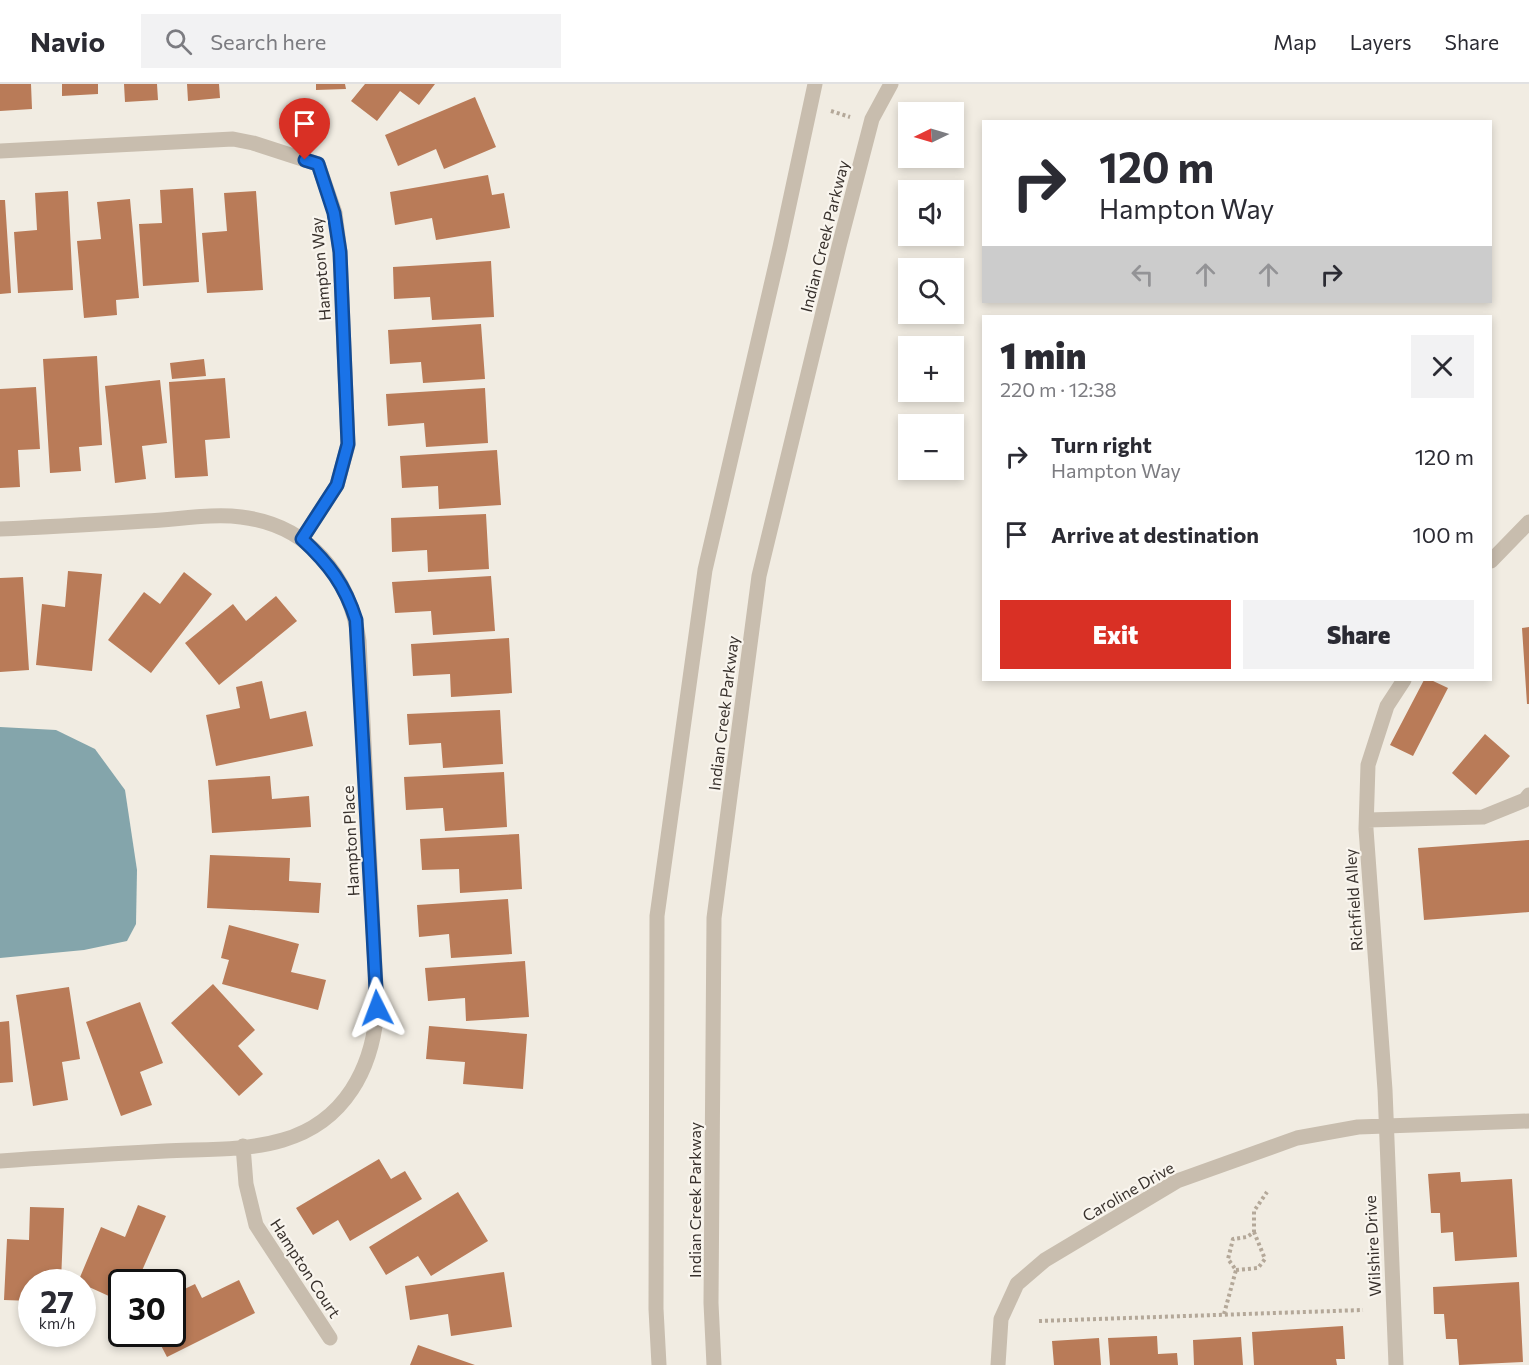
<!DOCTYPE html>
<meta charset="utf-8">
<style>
body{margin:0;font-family:Commissioner,sans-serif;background:#f2f2f3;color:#2b2b33;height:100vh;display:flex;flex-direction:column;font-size:22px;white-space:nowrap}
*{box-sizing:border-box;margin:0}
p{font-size:20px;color:#7c7c81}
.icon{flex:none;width:33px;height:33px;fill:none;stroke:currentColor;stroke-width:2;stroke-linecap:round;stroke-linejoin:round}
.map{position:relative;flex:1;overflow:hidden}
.details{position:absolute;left:982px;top:231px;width:510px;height:366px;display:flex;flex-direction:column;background:#fff;border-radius:0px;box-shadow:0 3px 9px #0003}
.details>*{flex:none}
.banner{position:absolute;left:982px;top:36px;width:510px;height:183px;border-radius:0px;box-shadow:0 3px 9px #0003;background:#fff;color:#2b2b33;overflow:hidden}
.needle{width:39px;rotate:265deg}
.tools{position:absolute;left:898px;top:18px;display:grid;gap:12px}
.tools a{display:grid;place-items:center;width:66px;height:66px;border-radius:0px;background:#fff;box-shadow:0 3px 9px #0003;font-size:30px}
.speed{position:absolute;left:18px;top:1185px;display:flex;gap:12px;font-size:30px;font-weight:700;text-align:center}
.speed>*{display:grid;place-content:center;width:78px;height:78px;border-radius:50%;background:#fff;box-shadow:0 3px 9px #0003;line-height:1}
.speed small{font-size:15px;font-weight:400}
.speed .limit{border:3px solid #111;border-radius:9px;background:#fff;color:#111}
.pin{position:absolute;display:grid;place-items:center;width:51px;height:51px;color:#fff;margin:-62px -26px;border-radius:50% 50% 50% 0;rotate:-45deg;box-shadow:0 0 6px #0007}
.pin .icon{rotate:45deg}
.me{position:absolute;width:66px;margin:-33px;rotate:357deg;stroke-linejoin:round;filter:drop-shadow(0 0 4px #0008)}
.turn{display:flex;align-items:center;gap:21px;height:126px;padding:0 18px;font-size:27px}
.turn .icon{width:78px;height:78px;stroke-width:2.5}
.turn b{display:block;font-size:42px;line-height:51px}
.lanes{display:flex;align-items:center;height:57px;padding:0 18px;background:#0003;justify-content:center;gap:30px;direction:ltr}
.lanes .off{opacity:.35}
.round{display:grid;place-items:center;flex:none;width:63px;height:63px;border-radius:0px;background:#f2f2f3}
.head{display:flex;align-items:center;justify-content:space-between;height:102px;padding:0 18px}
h1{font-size:36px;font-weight:800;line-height:45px}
.button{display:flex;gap:12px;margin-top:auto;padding:12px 18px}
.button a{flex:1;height:69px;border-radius:0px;background:#d93025;color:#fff;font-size:24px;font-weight:800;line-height:69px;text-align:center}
.button a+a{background:#f2f2f3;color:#2b2b33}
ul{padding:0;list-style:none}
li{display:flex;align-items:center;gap:18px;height:78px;padding:0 18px}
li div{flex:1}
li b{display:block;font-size:22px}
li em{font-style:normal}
header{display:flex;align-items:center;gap:36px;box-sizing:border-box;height:84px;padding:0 30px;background:#fff;border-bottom:2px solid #e1e1e2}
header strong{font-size:28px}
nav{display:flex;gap:33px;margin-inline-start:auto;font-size:21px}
.search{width:420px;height:54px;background:#f2f2f3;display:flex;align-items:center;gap:15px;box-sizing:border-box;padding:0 21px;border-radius:0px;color:#7c7c81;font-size:22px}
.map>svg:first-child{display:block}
.water{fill:#84a5ab}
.building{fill:#b97b58}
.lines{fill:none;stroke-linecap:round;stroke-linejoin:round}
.path{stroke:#b4a899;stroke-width:4;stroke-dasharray:3 3;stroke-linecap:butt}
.minor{stroke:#c8bdae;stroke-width:15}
.route-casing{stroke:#114b97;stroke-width:15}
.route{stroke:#1a73e8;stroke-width:10}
.labels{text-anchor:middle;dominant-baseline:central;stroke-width:4.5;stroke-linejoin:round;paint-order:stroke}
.street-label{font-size:16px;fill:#38312c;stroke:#f9f5ee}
</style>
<header>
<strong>Navio</strong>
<div class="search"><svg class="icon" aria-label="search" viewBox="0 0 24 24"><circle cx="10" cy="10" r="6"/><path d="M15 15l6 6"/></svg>Search here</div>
<nav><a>Map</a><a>Layers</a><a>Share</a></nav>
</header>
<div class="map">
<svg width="1529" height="1281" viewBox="0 0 1529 1281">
<rect width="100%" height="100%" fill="#f1ece2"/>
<!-- water -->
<path class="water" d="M 0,643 L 56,646 L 95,665 L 125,706 L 137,786 L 136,840 L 127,857 L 84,866 L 0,874 Z"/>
<!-- building -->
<path class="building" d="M 0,0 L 31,0 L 32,25 L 0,27 Z
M 62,0 L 98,0 L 98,10 L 62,12 Z
M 124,0 L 157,0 L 158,16 L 125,18 Z
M 187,0 L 219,0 L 220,14 L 188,17 Z
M 316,0 L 345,0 L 346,5 L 316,6 Z
M 365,0 L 435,0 L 419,21 L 400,7 L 377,37 L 351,17 Z
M 475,13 L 496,63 L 444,85 L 436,65 L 398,82 L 385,51 Z
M 488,91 L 492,111 L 504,109 L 510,144 L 436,156 L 432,134 L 395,141 L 390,108 Z
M 193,104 L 199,198 L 143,202 L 139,140 L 162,139 L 160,106 Z
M 68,107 L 73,206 L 18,209 L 14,148 L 37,146 L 35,109 Z
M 256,107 L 263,206 L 207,209 L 202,149 L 227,147 L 224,109 Z
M 130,115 L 139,214 L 116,216 L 117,231 L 84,234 L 77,157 L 101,155 L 97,118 Z
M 0,116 L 5,116 L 11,209 L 0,210 Z
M 491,177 L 494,233 L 432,236 L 430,213 L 394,215 L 393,183 Z
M 481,240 L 485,295 L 423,299 L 421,278 L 390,280 L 388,246 Z
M 97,272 L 102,361 L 79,363 L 81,387 L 50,389 L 43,275 Z
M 204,275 L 206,292 L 172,295 L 170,279 Z
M 225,294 L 230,354 L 205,356 L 208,392 L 175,394 L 169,298 Z
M 160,296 L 167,359 L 142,362 L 146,395 L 115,399 L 105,302 Z
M 36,303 L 40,365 L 18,366 L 20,403 L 0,404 L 0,305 Z
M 485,304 L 488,359 L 426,363 L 424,339 L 388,342 L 386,310 Z
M 497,366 L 501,421 L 439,425 L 438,402 L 402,404 L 400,372 Z
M 486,430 L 489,485 L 428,488 L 427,466 L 392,468 L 391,434 Z
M 68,487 L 102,490 L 92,587 L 36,581 L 42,520 L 65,523 Z
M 184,488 L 212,510 L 151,589 L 108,556 L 144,508 L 160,520 Z
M 491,492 L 495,547 L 433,551 L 431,527 L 395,529 L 392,498 Z
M 23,493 L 29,586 L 0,588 L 0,494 Z
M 276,512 L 297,537 L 219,601 L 185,559 L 233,520 L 246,537 Z
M 1529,543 L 1529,620 L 1527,620 L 1522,544 Z
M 509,554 L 512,609 L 451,613 L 450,590 L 413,592 L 411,560 Z
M 1424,596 L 1431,596 L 1448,604 L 1413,672 L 1390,661 Z
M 262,597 L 270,635 L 306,627 L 313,662 L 216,682 L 206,631 L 240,624 L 236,603 Z
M 500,626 L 503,680 L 443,684 L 441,659 L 409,661 L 407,630 Z
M 1485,650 L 1510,672 L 1476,711 L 1452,689 Z
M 504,688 L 507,743 L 445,747 L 443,724 L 406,726 L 404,693 Z
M 270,692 L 272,715 L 309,712 L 311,743 L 212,749 L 208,696 Z
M 519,750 L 522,805 L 460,809 L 459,785 L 422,786 L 420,755 Z
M 1529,756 L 1529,828 L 1424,836 L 1418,764 Z
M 210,771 L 290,774 L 289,797 L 321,799 L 319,829 L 207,824 Z
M 508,815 L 512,870 L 451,874 L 449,850 L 419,853 L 417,821 Z
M 229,841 L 299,860 L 291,888 L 326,896 L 318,926 L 222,900 L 229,876 L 221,874 Z
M 525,877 L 529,933 L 466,937 L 465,914 L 428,917 L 425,884 Z
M 213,900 L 255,946 L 238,962 L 263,990 L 239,1012 L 171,939 Z
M 69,903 L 80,975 L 62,978 L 68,1016 L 33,1022 L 16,911 Z
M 140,918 L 163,979 L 140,988 L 152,1021 L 121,1032 L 86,938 Z
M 9,937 L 13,998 L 0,999 L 0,938 Z
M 429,942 L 527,950 L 523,1005 L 463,1000 L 465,978 L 426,975 Z
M 379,1075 L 391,1095 L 405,1087 L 422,1115 L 350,1157 L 338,1136 L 313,1151 L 296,1124 Z
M 1460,1088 L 1461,1098 L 1512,1095 L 1517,1173 L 1455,1177 L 1453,1148 L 1441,1149 L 1440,1129 L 1431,1129 L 1428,1090 Z
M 458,1108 L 488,1157 L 431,1192 L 418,1172 L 386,1191 L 369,1163 Z
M 138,1121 L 166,1132 L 137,1198 L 122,1198 L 122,1218 L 78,1198 L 101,1143 L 125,1153 Z
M 30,1123 L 64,1124 L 61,1198 L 32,1198 L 32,1217 L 4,1216 L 7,1155 L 29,1156 Z
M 504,1188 L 512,1243 L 451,1252 L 448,1230 L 410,1236 L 405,1202 Z
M 239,1196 L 255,1229 L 167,1273 L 155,1250 L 172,1250 L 172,1211 L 195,1200 L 202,1214 Z
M 1519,1198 L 1523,1278 L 1459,1281 L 1457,1255 L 1446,1255 L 1444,1230 L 1434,1230 L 1433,1203 Z
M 1343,1242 L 1345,1275 L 1336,1275 L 1337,1281 L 1254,1281 L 1252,1248 Z
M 1157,1252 L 1158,1270 L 1177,1269 L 1178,1281 L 1110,1281 L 1108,1254 Z
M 1241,1253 L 1243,1281 L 1194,1281 L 1193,1256 Z
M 1099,1254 L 1101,1281 L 1054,1281 L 1052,1257 Z
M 418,1261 L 475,1281 L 410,1281 Z"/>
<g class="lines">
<!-- path -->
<path class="path" d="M 831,27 L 850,33
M 1236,1186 L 1258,1184 L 1265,1175 L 1254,1148
M 1224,1230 L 1236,1186 L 1228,1175 L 1233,1155 L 1247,1153 L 1254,1148 L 1254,1127 L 1267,1108
M 1039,1237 L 1363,1226"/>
<!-- minor -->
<path class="minor" d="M 0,67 L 233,55 L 253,59 L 318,80 L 335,129 L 340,168 L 348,361 L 337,401 L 302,455
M 0,445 C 48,443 97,440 145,437 C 176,436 211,429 241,433 C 309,441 350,492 359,557 L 377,924 C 373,984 345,1038 283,1056 C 246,1067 203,1065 165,1067 C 110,1070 55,1073 0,1077
M 1491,477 L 1529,438
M 1367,736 L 1483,733 L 1525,716 L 1529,711
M 243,1062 L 246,1100 L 256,1141 L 330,1254
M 659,1281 L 656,1225 L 657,832 L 705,486 L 780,163 L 815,0
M 714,1281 L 711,1219 L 714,834 L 759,492 L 839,162 L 872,35 L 891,0
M 998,1281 L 1001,1235 L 1017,1200 L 1045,1176 L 1177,1097 L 1297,1054 L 1358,1043 L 1529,1037
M 1396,1281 L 1385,1006 L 1366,745 L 1368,681 L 1387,622 L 1404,596"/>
</g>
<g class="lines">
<!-- route casing -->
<g class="route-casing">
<path id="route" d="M 305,76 L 318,80 L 334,129 L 340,168 L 348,360 L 337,401 L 302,455 C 329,480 345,501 356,536 L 377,924"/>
</g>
<!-- route -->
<use href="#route" class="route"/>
</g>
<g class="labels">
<!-- street labels -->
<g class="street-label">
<text transform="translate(824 152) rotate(-76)">Indian Creek Parkway</text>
<text transform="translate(320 185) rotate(-95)">Hampton Way</text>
<text transform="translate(723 629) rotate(-83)">Indian Creek Parkway</text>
<text transform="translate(350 757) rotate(-93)">Hampton Place</text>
<text transform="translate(1353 816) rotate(-94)">Richfield Alley</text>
<text transform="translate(1128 1107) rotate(-30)">Caroline Drive</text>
<text transform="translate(694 1116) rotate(-90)">Indian Creek Parkway</text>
<text transform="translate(1372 1162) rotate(-93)">Wilshire Drive</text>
<text transform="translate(306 1184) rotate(57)">Hampton Court</text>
</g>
</g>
</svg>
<div class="tools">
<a><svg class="needle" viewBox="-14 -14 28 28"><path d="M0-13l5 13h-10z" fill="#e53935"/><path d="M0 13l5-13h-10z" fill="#7c7c81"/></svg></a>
<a><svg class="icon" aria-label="sound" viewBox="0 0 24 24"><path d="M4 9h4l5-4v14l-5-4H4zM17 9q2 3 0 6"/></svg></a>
<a><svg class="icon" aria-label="search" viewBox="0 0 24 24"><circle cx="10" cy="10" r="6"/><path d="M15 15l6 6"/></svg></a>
<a>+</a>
<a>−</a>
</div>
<div class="speed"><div>27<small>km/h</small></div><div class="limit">30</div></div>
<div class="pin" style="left:305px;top:76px;background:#d93025"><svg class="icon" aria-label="arrive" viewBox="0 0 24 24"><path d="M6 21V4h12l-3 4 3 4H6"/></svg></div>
<svg class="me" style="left:377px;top:924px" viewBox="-20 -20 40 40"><path d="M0-17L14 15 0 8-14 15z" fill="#1a73e8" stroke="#fff" stroke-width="4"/></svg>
<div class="banner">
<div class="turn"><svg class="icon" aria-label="right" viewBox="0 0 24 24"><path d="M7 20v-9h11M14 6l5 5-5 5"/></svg><div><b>120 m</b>Hampton Way</div></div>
<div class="lanes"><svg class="icon off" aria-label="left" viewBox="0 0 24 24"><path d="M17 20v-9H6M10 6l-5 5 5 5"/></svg><svg class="icon off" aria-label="ahead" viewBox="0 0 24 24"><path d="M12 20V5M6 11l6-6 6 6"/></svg><svg class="icon off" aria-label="ahead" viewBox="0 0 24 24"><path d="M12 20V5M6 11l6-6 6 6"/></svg><svg class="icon" aria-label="right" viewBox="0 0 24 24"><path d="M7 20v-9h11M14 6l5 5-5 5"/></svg></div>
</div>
<section class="details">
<div class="head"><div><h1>1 min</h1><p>220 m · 12:38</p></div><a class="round"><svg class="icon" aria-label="close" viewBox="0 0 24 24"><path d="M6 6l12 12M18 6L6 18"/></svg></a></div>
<ul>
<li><svg class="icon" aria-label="right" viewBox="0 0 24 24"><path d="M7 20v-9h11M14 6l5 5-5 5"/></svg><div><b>Turn right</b><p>Hampton Way</p></div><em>120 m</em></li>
<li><svg class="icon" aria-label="arrive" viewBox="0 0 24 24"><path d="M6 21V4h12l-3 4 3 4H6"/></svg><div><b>Arrive at destination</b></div><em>100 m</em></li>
</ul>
<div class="button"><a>Exit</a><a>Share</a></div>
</section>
</div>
